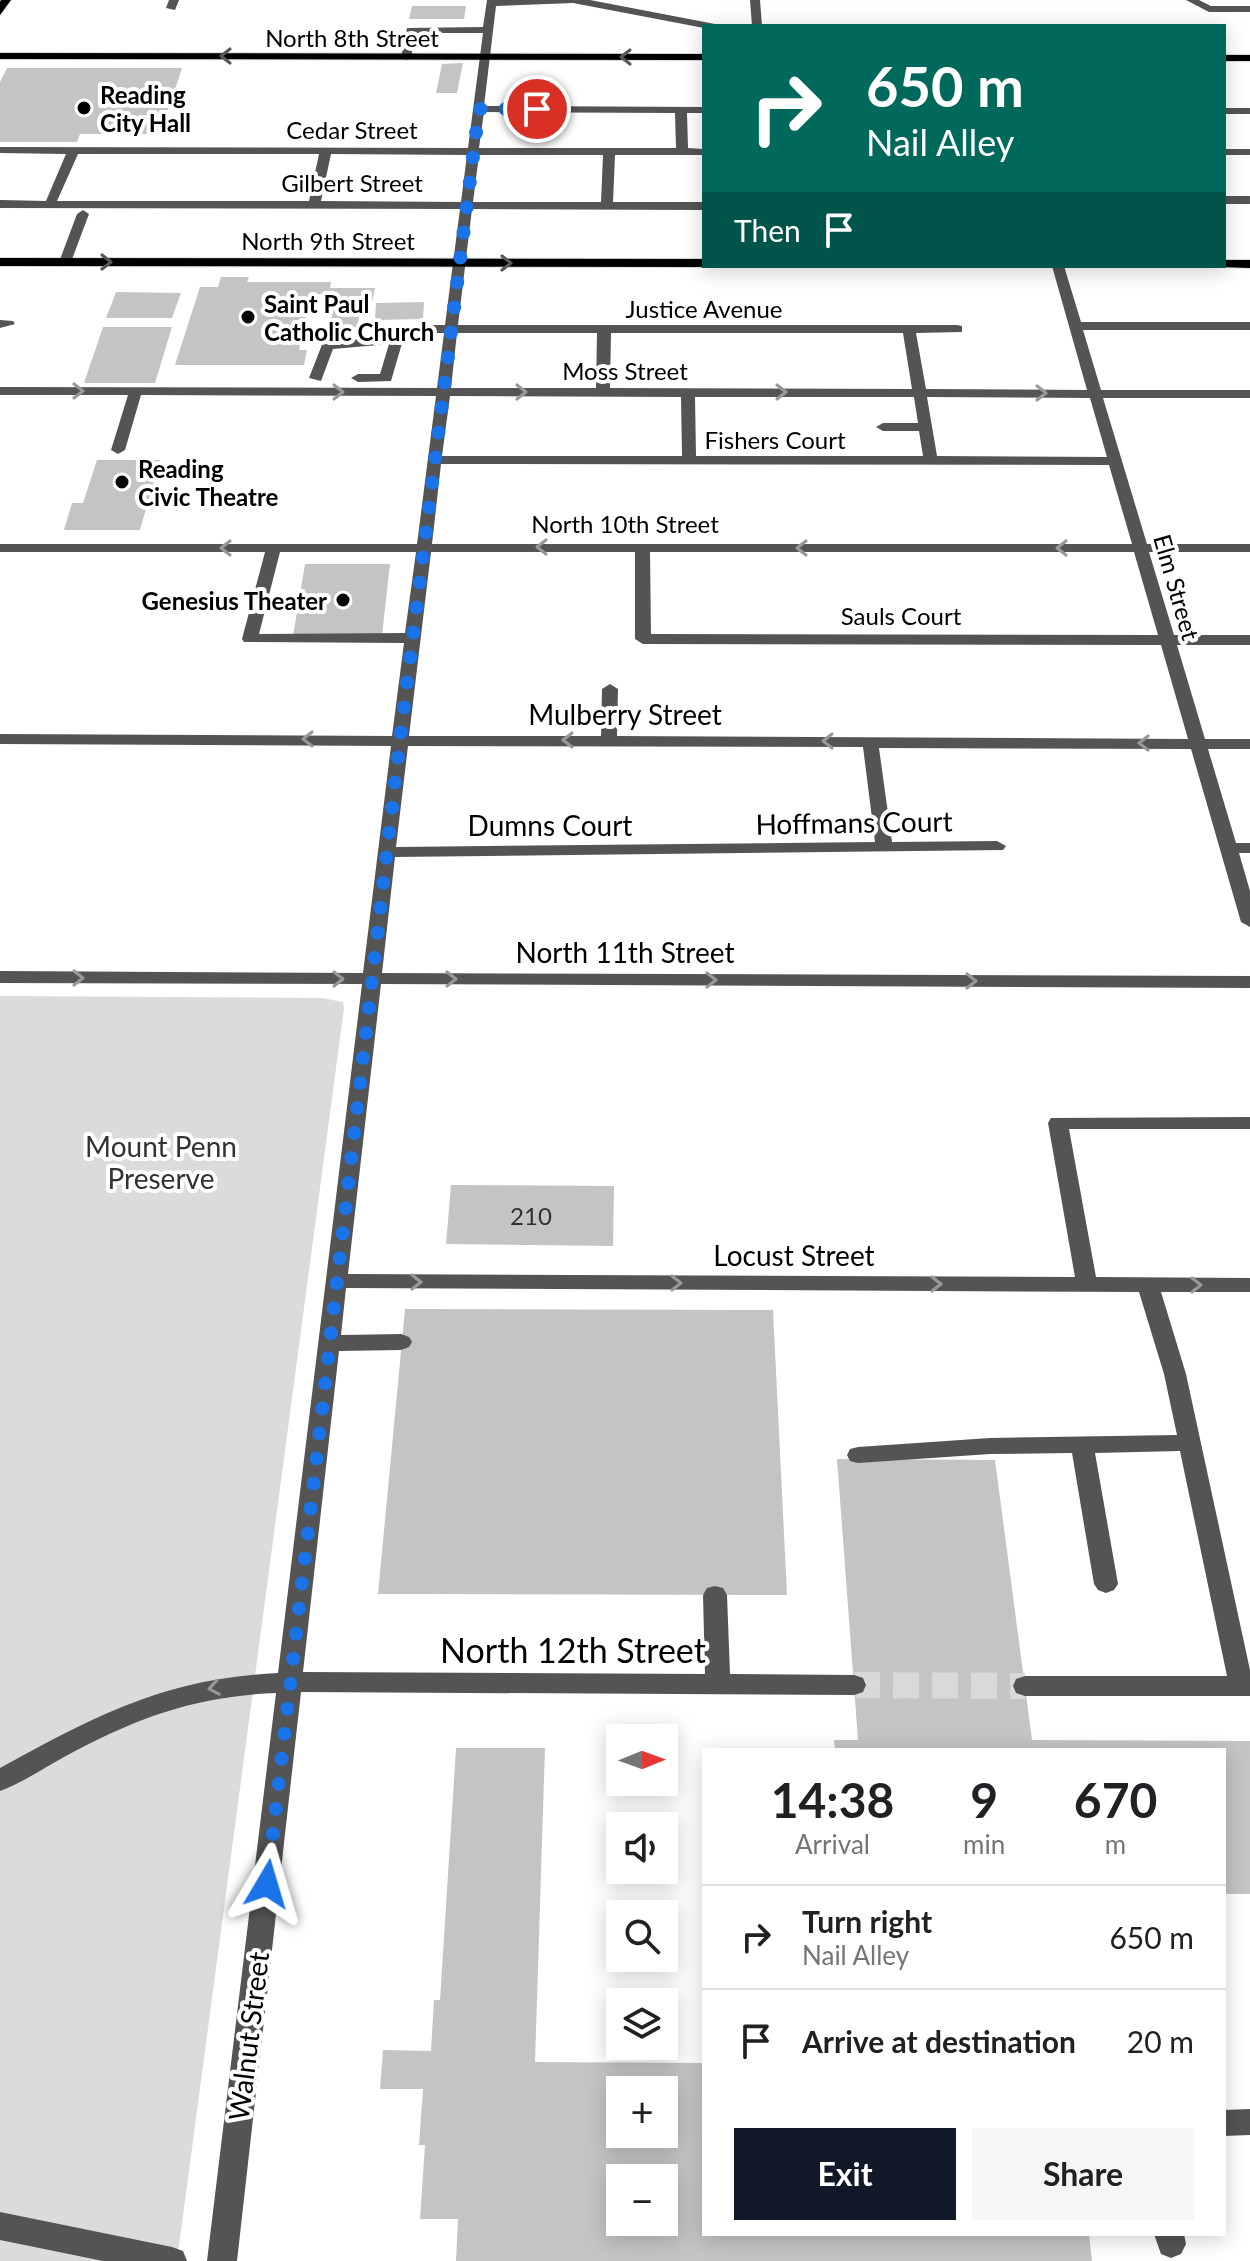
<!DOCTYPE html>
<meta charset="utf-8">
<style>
body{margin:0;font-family:Lato,sans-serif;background:#f6f6f6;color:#202124;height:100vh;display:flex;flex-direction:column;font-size:30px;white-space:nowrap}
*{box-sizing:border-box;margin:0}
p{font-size:26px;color:#757577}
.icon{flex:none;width:44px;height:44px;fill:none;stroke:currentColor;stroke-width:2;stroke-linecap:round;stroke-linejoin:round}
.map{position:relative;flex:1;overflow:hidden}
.sheet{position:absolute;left:702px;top:1748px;width:524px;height:488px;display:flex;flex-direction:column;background:#fff;border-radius:0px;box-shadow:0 4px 20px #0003}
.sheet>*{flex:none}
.top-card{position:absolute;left:702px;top:24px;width:524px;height:244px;border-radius:0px;box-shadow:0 4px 20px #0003;background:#00695c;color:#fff;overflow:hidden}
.needle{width:52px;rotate:89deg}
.controls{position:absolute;left:606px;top:1724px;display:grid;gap:16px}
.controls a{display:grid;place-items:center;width:72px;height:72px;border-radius:0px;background:#fff;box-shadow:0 4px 20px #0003;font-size:40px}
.pin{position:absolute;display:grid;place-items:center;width:68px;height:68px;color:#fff;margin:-34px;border:4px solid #fff;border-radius:50%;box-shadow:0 2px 8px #0007}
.me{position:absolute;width:88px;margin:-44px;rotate:7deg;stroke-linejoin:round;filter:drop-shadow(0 0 6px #0008)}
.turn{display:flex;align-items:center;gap:28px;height:168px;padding:0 32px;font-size:36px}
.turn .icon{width:104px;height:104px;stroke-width:2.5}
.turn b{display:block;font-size:56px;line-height:68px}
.then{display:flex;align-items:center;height:76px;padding:0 32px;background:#0003;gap:16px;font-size:30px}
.eta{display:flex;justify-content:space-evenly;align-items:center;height:136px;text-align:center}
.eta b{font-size:48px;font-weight:700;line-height:56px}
.button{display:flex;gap:16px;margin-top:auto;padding:16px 32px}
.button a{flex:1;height:92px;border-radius:0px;background:#111827;color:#fff;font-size:32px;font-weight:700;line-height:92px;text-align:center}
.button a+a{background:#f6f6f6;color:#202124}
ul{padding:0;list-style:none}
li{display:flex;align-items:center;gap:24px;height:104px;padding:0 32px;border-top:2px solid #e0e0e0}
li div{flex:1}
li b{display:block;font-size:30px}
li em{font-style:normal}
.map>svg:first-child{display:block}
.green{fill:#dbdbdb}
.building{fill:#c4c4c4;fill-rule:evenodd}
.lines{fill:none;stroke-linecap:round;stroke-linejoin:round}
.minor-tunnel{stroke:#d9d9d9;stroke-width:26;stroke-dasharray:26 13;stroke-linecap:butt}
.major-casing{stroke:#dbdbdb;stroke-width:2}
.minor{fill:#545454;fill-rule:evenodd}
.major{fill:#000;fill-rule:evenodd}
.oneway{stroke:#595959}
.oneway2{stroke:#989898}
.route{stroke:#1a73e8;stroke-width:14;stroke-dasharray:0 25.2}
.poi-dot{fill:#000;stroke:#fff;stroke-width:3}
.labels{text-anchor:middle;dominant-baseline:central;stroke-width:8;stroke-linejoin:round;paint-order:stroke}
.far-street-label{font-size:24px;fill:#000;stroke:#fff}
.far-poi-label{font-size:24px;font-weight:bold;fill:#000;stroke:#fff;text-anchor:start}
.number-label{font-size:24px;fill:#313131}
.street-label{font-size:28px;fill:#000;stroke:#fff}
.park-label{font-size:28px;fill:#323232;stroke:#fff}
.near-street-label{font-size:34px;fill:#000;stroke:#fff}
</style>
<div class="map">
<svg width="1250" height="2261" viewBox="0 0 1250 2261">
<rect width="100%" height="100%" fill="#fff"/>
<!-- green -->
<path class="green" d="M 0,996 L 322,998 L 343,1002 L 344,1008 L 177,2261 L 0,2261 Z"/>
<!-- building -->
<path class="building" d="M 412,6 L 466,6 L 464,19 L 409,19 Z
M 463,63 L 457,93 L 436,93 L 442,64 Z
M 7,68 L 182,68 L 160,134 L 80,134 L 77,142 L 0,142 L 0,82 Z
M 221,277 L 249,277 L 247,282 L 331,282 L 330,288 L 375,288 L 371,306 L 361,306 L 357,328 L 329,328 L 334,306 L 322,306 L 325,294 L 312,294 L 299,350 L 307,350 L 304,365 L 175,365 L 200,287 L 218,287 Z
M 116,292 L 181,293 L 172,318 L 106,318 Z
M 424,302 L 423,319 L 375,320 L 376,303 Z
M 103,327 L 172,327 L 155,383 L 84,383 Z
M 97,460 L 160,460 L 140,530 L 64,530 L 72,503 L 83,503 Z
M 305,564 L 390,564 L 382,635 L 293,636 Z
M 451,1185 L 614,1186 L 613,1246 L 446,1244 Z
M 405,1309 L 773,1310 L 787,1595 L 378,1594 Z
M 837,1459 L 995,1460 L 1032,1740 L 1250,1741 L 1250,1894 L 1224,1894 L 1224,1750 L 835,1750 L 834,1740 L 858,1740 Z
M 456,1748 L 545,1748 L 535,2062 L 704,2063 L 704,2234 L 1089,2234 L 1092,2261 L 456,2261 L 458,2219 L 420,2219 L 425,2145 L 419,2145 L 423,2089 L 380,2089 L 383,2050 L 431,2051 L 434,2000 L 440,2000 ZM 620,2090 L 664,2090 L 664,2134 L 620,2134 ZM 620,2178 L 664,2178 L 664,2222 L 620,2222 Z"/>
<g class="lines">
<!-- minor-tunnel -->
<path class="minor-tunnel" d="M 854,1685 L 1025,1686"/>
<!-- major casing -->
<g class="major-casing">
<path id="major" d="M 1,0 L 11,0 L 0,15 L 0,2 Z
M 0,53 L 704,54 L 704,60 L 0,59 Z
M 1224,55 L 1250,55 L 1250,61 L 1224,61 Z
M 0,258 L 704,259 L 704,266 L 707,266 L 704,267 L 0,266 Z
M 1224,260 L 1250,260 L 1250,268 L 1220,267 L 1224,266 Z"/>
</g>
<!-- minor -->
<path class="minor" d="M 169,0 L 179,0 L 175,10 L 166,8 Z
M 487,0 L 590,0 L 715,24 L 716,26 L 704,28 L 573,3 L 496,6 L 484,106 L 704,107 L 704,113 L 687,113 L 688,148 L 704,149 L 704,155 L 615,155 L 613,202 L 704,202 L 704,210 L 472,209 L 458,325 L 957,325 L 962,326 L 962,332 L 916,333 L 926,389 L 1087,390 L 1052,266 L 1064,266 L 1081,322 L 1250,322 L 1250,330 L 1083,330 L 1101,390 L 1250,390 L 1250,398 L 1103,398 L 1147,544 L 1250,544 L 1250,552 L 1149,552 L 1174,635 L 1250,635 L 1250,645 L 1177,645 L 1205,739 L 1250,739 L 1250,749 L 1208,749 L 1236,843 L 1250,843 L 1250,853 L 1239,853 L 1250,891 L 1250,927 L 1241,922 L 1191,749 L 879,748 L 892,842 L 997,841 L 1006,846 L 1003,850 L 395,857 L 382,973 L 1250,976 L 1250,988 L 381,984 L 348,1274 L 1075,1277 L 1048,1123 L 1051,1118 L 1250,1117 L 1250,1129 L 1069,1129 L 1096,1277 L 1250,1278 L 1250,1292 L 1161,1292 L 1186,1374 L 1250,1670 L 1250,1696 L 1025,1696 L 1016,1693 L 1013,1686 L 1016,1679 L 1025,1676 L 1227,1676 L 1180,1451 L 1095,1453 L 1118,1584 L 1114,1590 L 1106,1593 L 1098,1590 L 1094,1584 L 1072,1453 L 990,1454 L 858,1463 L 850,1461 L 847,1455 L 850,1449 L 858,1447 L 990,1438 L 1177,1435 L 1164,1374 L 1139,1292 L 346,1288 L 341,1335 L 401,1334 L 409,1337 L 412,1342 L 409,1347 L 401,1350 L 339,1351 L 303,1672 L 705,1674 L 703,1595 L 707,1588 L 715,1586 L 723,1588 L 727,1595 L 730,1674 L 854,1675 L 863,1678 L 866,1685 L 863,1692 L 854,1695 L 301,1692 L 237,2261 L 207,2261 L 276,1693 C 200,1696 144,1715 77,1750 C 51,1763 27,1781 0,1791 L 0,1768 C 96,1715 167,1678 278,1673 L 362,984 L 0,983 L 0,971 L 363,973 L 391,746 L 0,744 L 0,734 L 392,736 L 404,643 L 244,642 L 242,639 L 265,552 L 0,552 L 0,544 L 417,544 L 436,396 L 141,395 L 125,450 L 118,454 L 111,450 L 128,395 L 0,395 L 0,387 L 437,388 L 444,333 L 405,333 L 391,381 L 358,382 L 351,378 L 358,374 L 380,374 L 389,344 L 333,349 L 321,381 L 309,378 L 323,342 L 392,336 L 395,326 L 400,325 L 445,325 L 460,209 L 0,208 L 0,200 L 46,201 L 66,154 L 0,153 L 0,147 L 468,148 L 483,33 L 416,33 L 411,57 L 406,60 L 401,57 L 407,28 L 483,27 ZM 484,112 L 675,113 L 676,148 L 479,148 ZM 78,154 L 319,154 L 309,201 L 57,201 ZM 331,154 L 467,155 L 461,202 L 321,201 ZM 479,155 L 603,155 L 601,202 L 473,202 ZM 457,333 L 597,333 L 596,388 L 451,388 ZM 611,333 L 903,333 L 912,389 L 610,388 ZM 450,396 L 681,397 L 682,456 L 442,456 ZM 695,397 L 914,397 L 918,423 L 883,423 L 876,427 L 883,431 L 919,431 L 923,456 L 696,456 ZM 927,397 L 1090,398 L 1107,457 L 937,456 ZM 441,464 L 1109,465 L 1132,544 L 432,544 ZM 280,552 L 416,552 L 405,633 L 259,634 ZM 431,552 L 635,552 L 635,639 L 643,644 L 1161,645 L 1188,739 L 617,736 L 618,689 L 610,684 L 602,689 L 601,736 L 409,736 ZM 650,552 L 1134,552 L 1158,635 L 651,634 ZM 408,746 L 863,747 L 875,842 L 396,847 Z
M 750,0 L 760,0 L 762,26 L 752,26 Z
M 1186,0 L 1199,0 L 1211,6 L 1250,6 L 1250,12 L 1209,12 Z
M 1224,108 L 1250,108 L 1250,114 L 1224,114 Z
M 1224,149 L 1250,149 L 1250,155 L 1224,155 Z
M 1224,196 L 1250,196 L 1250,204 L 1224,204 Z
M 83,210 L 89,214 L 71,262 L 61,265 L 59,262 L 77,214 Z
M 0,320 L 13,321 L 15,324 L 0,328 Z
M 1250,2109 L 1250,2135 L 1224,2136 L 1224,2110 Z
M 0,2212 L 172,2247 L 183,2251 L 187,2261 L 103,2261 L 0,2240 Z
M 1154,2234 L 1184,2234 L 1186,2244 L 1181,2254 L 1171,2258 L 1161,2254 Z"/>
<!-- major -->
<use href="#major" class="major"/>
</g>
<!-- one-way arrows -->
<defs><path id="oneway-chevron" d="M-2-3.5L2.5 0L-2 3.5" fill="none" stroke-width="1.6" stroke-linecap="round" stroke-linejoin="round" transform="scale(2)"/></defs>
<g class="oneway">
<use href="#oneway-chevron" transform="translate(226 56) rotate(-180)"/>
<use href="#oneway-chevron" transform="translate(626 57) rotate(-180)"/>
<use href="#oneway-chevron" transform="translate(106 262)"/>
<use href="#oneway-chevron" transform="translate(506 263)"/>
</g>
<g class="oneway2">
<use href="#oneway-chevron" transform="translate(78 391)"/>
<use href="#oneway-chevron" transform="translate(338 392)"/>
<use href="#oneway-chevron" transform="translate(521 392)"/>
<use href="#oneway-chevron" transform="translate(781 392)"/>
<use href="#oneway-chevron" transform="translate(1041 393)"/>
<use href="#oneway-chevron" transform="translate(542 547) rotate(-180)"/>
<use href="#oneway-chevron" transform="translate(226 548) rotate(180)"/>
<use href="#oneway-chevron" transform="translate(802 548) rotate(-180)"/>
<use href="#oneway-chevron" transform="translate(1062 548) rotate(-180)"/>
<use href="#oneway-chevron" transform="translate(308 739) rotate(-180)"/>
<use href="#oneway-chevron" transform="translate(568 740) rotate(-180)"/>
<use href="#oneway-chevron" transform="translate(828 741) rotate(-180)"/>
<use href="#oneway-chevron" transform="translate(1144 743) rotate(-180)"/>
<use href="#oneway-chevron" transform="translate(78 978)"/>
<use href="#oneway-chevron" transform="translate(338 979)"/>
<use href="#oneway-chevron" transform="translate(451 979)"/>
<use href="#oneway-chevron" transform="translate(711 980)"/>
<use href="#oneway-chevron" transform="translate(971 981)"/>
<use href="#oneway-chevron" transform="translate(416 1282)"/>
<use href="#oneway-chevron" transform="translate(676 1283)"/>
<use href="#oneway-chevron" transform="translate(936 1284)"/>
<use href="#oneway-chevron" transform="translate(1196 1285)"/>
<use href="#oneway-chevron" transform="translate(214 1688) rotate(170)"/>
</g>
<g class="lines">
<!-- route -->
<path class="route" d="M 267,1884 L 400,739 L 479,109 L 537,109"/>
</g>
<!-- markers -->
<g class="poi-dot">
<circle cx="84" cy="108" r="8"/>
<circle cx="248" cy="317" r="8"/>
<circle cx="122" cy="482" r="8"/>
<circle cx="343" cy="600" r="8"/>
</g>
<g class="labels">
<!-- far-street labels -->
<g class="far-street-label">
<text x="352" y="37">North 8th Street</text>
<text x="352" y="129">Cedar Street</text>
<text x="352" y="182">Gilbert Street</text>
<text x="328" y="240">North 9th Street</text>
<text x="704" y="308">Justice Avenue</text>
<text x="625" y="370">Moss Street</text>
<text x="775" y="439">Fishers Court</text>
<text x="625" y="523">North 10th Street</text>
<text transform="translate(1177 587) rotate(74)">Elm Street</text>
<text x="901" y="615">Sauls Court</text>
</g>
<!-- far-poi labels -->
<g class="far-poi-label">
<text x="100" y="94">Reading<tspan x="100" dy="28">City Hall</tspan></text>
<text x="264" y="303">Saint Paul<tspan x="264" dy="28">Catholic Church</tspan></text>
<text x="138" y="468">Reading<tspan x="138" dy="28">Civic Theatre</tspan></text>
<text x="327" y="600" text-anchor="end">Genesius Theater</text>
</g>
<!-- number labels -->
<g class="number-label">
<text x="531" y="1215">210</text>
</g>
<!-- street labels -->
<g class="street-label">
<text x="625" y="714">Mulberry Street</text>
<text transform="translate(854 822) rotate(-1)">Hoffmans Court</text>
<text x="550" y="825">Dumns Court</text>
<text x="625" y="952">North 11th Street</text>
<text x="794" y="1255">Locust Street</text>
<text transform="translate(248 2036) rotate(-83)">Walnut Street</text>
</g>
<!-- park labels -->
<g class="park-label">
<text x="161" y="1146">Mount Penn<tspan x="161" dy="32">Preserve</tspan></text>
</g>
<!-- near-street labels -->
<g class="near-street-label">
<text x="573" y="1649">North 12th Street</text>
</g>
</g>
</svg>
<div class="controls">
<a><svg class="needle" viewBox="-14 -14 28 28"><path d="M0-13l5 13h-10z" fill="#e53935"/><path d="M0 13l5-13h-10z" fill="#757577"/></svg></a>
<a><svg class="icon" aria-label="sound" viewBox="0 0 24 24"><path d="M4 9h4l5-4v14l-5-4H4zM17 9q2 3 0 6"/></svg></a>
<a><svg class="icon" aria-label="search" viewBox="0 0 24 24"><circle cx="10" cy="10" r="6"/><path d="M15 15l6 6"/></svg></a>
<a><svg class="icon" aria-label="layers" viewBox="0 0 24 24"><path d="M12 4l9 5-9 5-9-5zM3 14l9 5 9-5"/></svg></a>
<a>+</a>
<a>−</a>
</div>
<div class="pin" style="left:537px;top:109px;background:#d93025"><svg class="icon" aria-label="arrive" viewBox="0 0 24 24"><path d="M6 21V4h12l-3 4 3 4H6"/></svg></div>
<svg class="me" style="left:267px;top:1884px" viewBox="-20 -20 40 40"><path d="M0-17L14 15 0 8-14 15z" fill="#1a73e8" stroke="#fff" stroke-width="4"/></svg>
<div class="top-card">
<div class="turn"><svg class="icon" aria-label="right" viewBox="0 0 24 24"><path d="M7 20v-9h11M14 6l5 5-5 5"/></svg><div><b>650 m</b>Nail Alley</div></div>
<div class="then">Then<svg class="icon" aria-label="arrive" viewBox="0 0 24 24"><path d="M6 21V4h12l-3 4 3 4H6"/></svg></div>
</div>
<section class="sheet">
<div class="eta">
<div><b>14:38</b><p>Arrival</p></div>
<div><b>9</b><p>min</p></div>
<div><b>670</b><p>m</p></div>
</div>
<ul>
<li><svg class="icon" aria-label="right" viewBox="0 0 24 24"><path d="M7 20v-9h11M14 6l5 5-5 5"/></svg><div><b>Turn right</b><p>Nail Alley</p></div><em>650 m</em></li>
<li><svg class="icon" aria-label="arrive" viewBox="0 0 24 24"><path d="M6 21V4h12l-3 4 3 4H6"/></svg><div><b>Arrive at destination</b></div><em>20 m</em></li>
</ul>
<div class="button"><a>Exit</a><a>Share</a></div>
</section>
</div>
